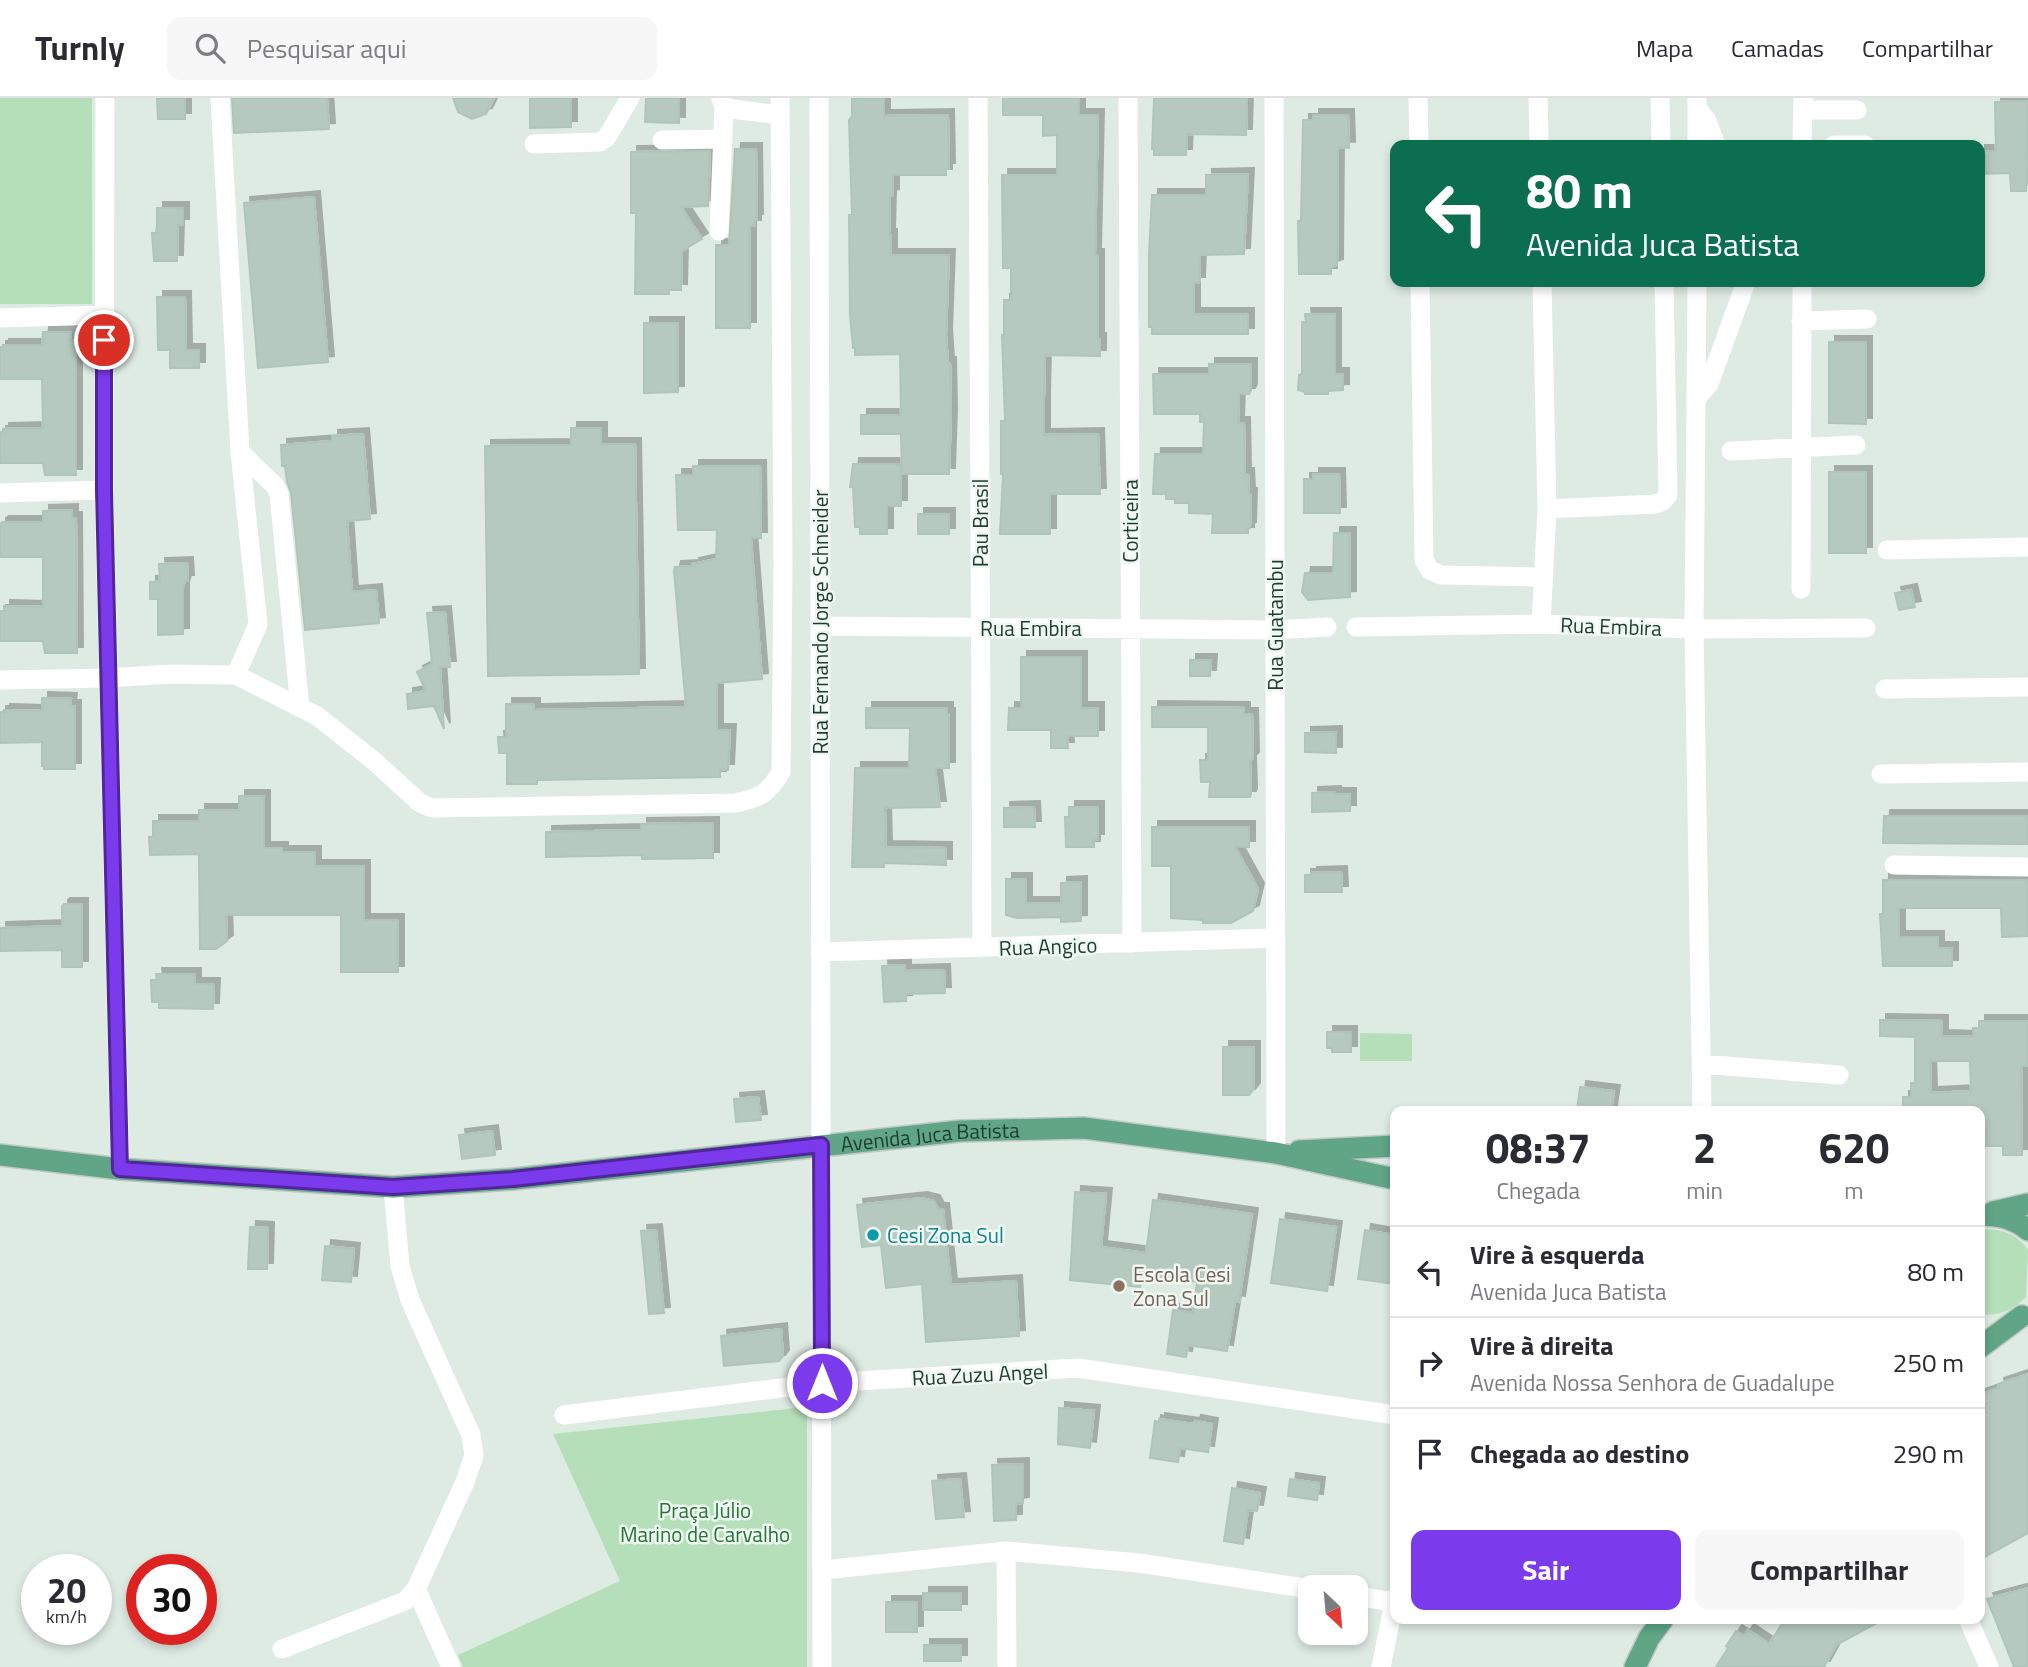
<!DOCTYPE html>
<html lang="pt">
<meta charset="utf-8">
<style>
body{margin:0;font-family:"Titillium Web",sans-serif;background:#f7f7f7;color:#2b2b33;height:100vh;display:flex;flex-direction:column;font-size:26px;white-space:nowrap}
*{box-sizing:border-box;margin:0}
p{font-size:23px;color:#7c7c81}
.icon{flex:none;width:38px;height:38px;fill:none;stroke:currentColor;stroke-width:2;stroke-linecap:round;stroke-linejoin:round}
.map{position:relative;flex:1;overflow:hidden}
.sheet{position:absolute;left:1390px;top:1008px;width:595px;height:518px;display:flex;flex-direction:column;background:#fff;border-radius:14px;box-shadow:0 4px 10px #0003}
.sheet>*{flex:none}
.top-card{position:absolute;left:1390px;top:42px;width:595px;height:147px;border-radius:14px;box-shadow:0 4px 10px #0003;background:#0b6e4f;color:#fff;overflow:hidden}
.needle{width:46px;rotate:154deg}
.controls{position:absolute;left:1298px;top:1477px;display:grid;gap:14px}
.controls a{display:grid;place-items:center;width:70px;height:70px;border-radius:14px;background:#fff;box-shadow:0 4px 10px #0003;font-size:35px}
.speed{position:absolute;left:21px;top:1456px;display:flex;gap:14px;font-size:35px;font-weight:700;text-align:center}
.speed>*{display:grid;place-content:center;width:91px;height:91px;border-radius:50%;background:#fff;box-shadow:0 4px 10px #0003;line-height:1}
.speed small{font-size:18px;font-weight:400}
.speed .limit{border:10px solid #d22;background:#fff;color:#111}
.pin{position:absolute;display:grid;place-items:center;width:60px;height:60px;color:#fff;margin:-30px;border:4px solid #fff;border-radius:50%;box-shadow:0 2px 7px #0007}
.me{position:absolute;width:77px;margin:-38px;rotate:0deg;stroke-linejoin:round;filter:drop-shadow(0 0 5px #0008)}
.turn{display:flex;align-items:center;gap:24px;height:147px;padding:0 21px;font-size:32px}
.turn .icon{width:91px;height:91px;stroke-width:2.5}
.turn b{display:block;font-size:49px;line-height:60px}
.eta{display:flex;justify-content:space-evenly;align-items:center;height:119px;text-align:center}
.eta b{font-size:42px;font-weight:700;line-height:49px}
.button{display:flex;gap:14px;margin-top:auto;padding:14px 21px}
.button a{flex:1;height:80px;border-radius:14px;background:#7c3aed;color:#fff;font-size:28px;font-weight:700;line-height:80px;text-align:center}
.button a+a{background:#f7f7f7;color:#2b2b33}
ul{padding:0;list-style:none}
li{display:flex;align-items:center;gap:21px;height:91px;padding:0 21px;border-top:2px solid #e1e1e2}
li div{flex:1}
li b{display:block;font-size:26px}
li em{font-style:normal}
header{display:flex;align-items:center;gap:42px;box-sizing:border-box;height:98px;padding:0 35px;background:#fff;border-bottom:2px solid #e1e1e2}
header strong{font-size:33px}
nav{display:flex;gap:38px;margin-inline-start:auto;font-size:24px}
.search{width:490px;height:63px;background:#f7f7f7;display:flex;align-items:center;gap:18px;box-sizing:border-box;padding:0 24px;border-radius:14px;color:#7c7c81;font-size:26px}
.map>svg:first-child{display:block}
.green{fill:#b5dfb9}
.building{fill:#b6c9be;stroke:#b0c5b9;stroke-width:2;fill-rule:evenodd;filter:url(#shadow)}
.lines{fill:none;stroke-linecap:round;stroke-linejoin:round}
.major-casing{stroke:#c0c8c5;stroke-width:24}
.minor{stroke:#fff;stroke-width:19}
.major{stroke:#5fa586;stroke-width:21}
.route-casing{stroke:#51269a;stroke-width:18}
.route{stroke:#7c3aed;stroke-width:12}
.culture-dot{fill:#0f9aa8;stroke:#eff8f2;stroke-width:2.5}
.education-dot{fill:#8d6e63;stroke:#eff8f2;stroke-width:2.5}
.labels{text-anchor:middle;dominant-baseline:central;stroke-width:5;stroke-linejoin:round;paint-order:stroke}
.street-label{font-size:21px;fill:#1e3c2f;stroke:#eff8f2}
.culture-label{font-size:21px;fill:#0d838f;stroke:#eff8f2;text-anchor:start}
.education-label{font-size:21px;fill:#785e54;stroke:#eff8f2;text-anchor:start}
.park-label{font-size:21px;fill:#257636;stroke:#eff8f2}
</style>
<header>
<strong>Turnly</strong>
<div class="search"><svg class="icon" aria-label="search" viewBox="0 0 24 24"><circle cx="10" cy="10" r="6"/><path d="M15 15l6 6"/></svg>Pesquisar aqui</div>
<nav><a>Mapa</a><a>Camadas</a><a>Compartilhar</a></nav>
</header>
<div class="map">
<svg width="2028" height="1569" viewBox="0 0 2028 1569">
<defs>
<filter id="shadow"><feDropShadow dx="6" dy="-6" stdDeviation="0" flood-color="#0004"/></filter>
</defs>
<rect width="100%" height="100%" fill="#deebe3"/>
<!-- green -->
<path class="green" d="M 0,0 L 92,0 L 92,206 L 0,206 Z
M 1360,935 L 1412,936 L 1412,963 L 1360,963 Z
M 1982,1131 C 2002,1131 2016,1135 2028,1152 L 2026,1199 C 2011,1213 2000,1218 1979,1216 L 1979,1132 Z
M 807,1309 L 807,1569 L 463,1569 L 458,1557 L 620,1483 L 553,1336 Z"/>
<!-- building -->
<path class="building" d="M 157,0 L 185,0 L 185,21 L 158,21 Z
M 232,0 L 327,0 L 329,31 L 234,35 Z
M 453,0 L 494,0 L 486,16 L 472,21 L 458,14 Z
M 530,0 L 571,0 L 571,29 L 530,30 Z
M 646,0 L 679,0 L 679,25 L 645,24 Z
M 852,0 L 884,1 L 884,18 L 948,17 L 949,71 L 946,71 L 946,77 L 893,77 L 893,97 L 890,98 L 889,137 L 891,137 L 891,157 L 949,157 L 946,237 L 948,265 L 950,265 L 951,317 L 949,376 L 902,376 L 901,336 L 861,336 L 861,317 L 901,317 L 900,256 L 855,257 L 855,250 L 853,250 L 850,216 L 849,117 L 852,117 L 849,22 L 852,18 Z
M 1003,0 L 1079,0 L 1079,17 L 1098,17 L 1095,157 L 1098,157 L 1098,241 L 1100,241 L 1100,258 L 1045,257 L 1044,300 L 1044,337 L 1098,336 L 1100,396 L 1050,396 L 1050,436 L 1000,436 L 1003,376 L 1001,376 L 1001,323 L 1005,323 L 1002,237 L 1004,237 L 1004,202 L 1011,202 L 1011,170 L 1003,170 L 1002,77 L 1057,77 L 1057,37 L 1043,38 L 1043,17 L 1003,17 Z
M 1154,0 L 1247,0 L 1246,37 L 1187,36 L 1186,57 L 1154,57 L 1154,51 L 1152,51 Z
M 2028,3 L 2026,93 L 2011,93 L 2010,75 L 1979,76 L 1979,53 L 1996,53 L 1995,4 Z
M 1313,17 L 1348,17 L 1349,50 L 1338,49 L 1337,167 L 1331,169 L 1331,176 L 1299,176 L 1298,123 L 1301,123 L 1303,22 L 1313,22 Z
M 735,51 L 756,51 L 757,122 L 755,122 L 755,128 L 750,128 L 750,230 L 716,230 L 716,147 L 729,147 Z
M 710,53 L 708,108 L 681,109 L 702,141 L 682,153 L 681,192 L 669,192 L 669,196 L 635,196 L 636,115 L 631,115 L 631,54 Z
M 1248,76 L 1244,156 L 1200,157 L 1199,185 L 1194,185 L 1194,216 L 1248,216 L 1248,236 L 1152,236 L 1152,229 L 1149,229 L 1149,157 L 1152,97 L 1206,97 L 1206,77 Z
M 314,99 L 328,264 L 258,270 L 244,105 Z
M 157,110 L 183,110 L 183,127 L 178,127 L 177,163 L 154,163 L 152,135 L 156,135 L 157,127 Z
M 157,199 L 185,199 L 186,252 L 199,252 L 199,270 L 170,270 L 170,252 L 158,252 Z
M 1305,216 L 1335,216 L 1335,276 L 1343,276 L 1343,292 L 1328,293 L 1328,296 L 1305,296 L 1305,294 L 1298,292 L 1299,277 L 1302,276 L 1302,224 L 1306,224 Z
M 644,225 L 678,225 L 678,294 L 644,295 Z
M 43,234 L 71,234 L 71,242 L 76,242 L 76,377 L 45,377 L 43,365 L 0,365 L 0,334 L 3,334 L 3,331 L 43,330 L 42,281 L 0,281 L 0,249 L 3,249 L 3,247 L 42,247 Z
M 1829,244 L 1866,244 L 1866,326 L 1829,325 Z
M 1209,266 L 1251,266 L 1251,292 L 1249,296 L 1239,296 L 1238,325 L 1244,325 L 1245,376 L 1248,376 L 1249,396 L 1251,396 L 1250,430 L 1248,431 L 1248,435 L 1212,435 L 1213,416 L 1189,415 L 1189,405 L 1175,405 L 1175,401 L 1166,401 L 1166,396 L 1153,396 L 1155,356 L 1203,356 L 1204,324 L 1200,324 L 1200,316 L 1154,316 L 1153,276 L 1209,276 Z
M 571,330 L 601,330 L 601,346 L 635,346 L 639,576 L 488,578 L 485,348 L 571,347 Z
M 363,336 L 370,421 L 347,423 L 352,494 L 376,492 L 379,525 L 305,532 L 291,395 L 287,384 L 285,368 L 282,368 L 281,347 L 332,343 L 332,338 Z
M 853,366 L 901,366 L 901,408 L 887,408 L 887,436 L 860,436 L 860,429 L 855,429 L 853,389 L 850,389 Z
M 693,368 L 760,368 L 761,440 L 751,440 L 762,581 L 717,585 L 717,632 L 730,632 L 728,672 L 720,672 L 720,679 L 537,682 L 537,686 L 507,686 L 507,655 L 499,655 L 498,639 L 506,639 L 506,606 L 534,606 L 534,612 L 686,609 L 674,473 L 675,469 L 694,468 L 693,466 L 716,461 L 717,432 L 678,432 L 676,377 L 693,377 Z
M 1829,374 L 1866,374 L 1866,455 L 1829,455 Z
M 1313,376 L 1339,376 L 1340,415 L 1304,415 L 1304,381 L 1313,381 Z
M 72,412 L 72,420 L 76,420 L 77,555 L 45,555 L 43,543 L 0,543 L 0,513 L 4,513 L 4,508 L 43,509 L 43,459 L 0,459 L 0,426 L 3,424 L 43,424 L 43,413 Z
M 918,416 L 949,416 L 949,436 L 918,436 Z
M 1334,435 L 1350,435 L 1350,499 L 1308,502 L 1302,494 L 1305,475 L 1333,475 Z
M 187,465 L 188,483 L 185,483 L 183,490 L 183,536 L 158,537 L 158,501 L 150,501 L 150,484 L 160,483 L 159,466 Z
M 1911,492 L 1915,509 L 1899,512 L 1895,495 Z
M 445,514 L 450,569 L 440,569 L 444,631 L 434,608 L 408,611 L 407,596 L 426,593 L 417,574 L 432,566 L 427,515 Z
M 1021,559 L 1081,559 L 1081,610 L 1098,610 L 1098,638 L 1067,638 L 1068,650 L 1051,650 L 1051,632 L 1008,632 L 1009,610 L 1021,610 Z
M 1190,562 L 1211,562 L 1210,578 L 1190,578 Z
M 42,600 L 71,601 L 70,608 L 75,608 L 75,671 L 44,671 L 44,668 L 42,668 L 42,644 L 0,645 L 0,614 L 4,614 L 4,612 L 42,613 Z
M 1152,609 L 1244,610 L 1244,616 L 1252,616 L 1253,660 L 1250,663 L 1251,696 L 1250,699 L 1209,699 L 1210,684 L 1201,684 L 1200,662 L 1208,662 L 1208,629 L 1152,629 Z
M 866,610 L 947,610 L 947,616 L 949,616 L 949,670 L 935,670 L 940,709 L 885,710 L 886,749 L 946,750 L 946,767 L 884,765 L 884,769 L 852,769 L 855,670 L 909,670 L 910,630 L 866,630 Z
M 1336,634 L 1336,655 L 1305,654 L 1305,635 Z
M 1335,694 L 1335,696 L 1350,696 L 1350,713 L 1312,714 L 1312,695 Z
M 239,698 L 264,698 L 264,750 L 282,750 L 282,754 L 315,754 L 315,768 L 364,768 L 364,822 L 398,822 L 398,874 L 341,874 L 341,817 L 226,817 L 227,843 L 216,851 L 200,851 L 199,756 L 150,757 L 149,739 L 153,739 L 153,723 L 199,723 L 199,712 L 239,712 Z
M 1034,709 L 1035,729 L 1004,729 L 1004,710 Z
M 1069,709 L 1098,709 L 1098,742 L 1094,742 L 1094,749 L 1066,749 L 1065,719 L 1069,719 Z
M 1884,718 L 2028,718 L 2028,746 L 1883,745 Z
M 713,725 L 713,760 L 642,761 L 642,757 L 546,759 L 546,734 L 641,732 L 641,726 Z
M 1152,729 L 1249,729 L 1249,749 L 1235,749 L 1258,791 L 1253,813 L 1231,825 L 1203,825 L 1203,822 L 1171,820 L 1171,768 L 1152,768 Z
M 1341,774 L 1342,794 L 1305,794 L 1305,777 L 1311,777 L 1311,775 Z
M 1006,781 L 1026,781 L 1026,805 L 1061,805 L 1061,785 L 1081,784 L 1081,823 L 1061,824 L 1061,819 L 1017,820 L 1006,817 Z
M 1883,782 L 2028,782 L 2028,838 L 2002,839 L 2001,810 L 1899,810 L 1899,839 L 1938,839 L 1938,850 L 1952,850 L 1952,868 L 1883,868 L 1880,816 L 1883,816 Z
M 64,806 L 82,806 L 82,869 L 62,869 L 62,852 L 0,853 L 0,830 L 62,828 L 62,808 Z
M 905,867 L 905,873 L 944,872 L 945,895 L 906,896 L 906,903 L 884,904 L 882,868 Z
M 156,876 L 195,876 L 195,886 L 214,886 L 213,911 L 159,910 L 159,904 L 152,904 L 151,882 L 157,882 Z
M 1880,922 L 1942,923 L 1942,938 L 1973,939 L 1973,930 L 1979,930 L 1979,923 L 2028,923 L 2028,968 L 2021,968 L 2022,1057 L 2003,1057 L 2003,1048 L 1986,1048 L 1986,1033 L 1979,1033 L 1979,1013 L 1903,1013 L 1903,999 L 1911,999 L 1911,985 L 1915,985 L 1915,939 L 1880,938 ZM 1930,963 L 1970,963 L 1971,993 L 1931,995 Z
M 1327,934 L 1351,934 L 1351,954 L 1332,954 L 1332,950 L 1327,950 Z
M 1223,949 L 1254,949 L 1254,991 L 1249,997 L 1223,997 Z
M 1580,989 L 1614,993 L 1611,1013 L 1577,1013 Z
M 758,999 L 761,1022 L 736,1024 L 734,1001 Z
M 492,1033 L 495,1057 L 462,1061 L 459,1037 Z
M 1075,1094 L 1106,1096 L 1101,1149 L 1146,1155 L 1153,1102 L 1252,1116 L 1239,1204 L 1235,1203 L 1227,1253 L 1188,1247 L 1186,1259 L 1167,1256 L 1173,1212 L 1193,1215 L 1197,1184 L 1143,1176 L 1140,1189 L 1070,1182 Z
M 921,1100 L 934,1103 L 938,1111 L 943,1111 L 951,1187 L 1016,1183 L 1019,1238 L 926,1244 L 922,1186 L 886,1190 L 881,1147 L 862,1149 L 857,1107 Z
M 1280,1121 L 1336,1129 L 1327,1193 L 1271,1185 Z
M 250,1129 L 268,1130 L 267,1171 L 248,1171 Z
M 656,1132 L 664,1215 L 649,1216 L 641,1133 Z
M 1365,1132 L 1395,1137 L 1395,1186 L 1358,1181 Z
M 325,1148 L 354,1151 L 351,1184 L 322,1182 Z
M 781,1231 L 783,1258 L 779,1263 L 724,1268 L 721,1238 Z
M 2028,1276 L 2028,1435 L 1979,1462 L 1979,1297 L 1999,1290 L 1998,1286 Z
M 1059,1310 L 1094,1313 L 1090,1350 L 1058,1346 Z
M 1159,1321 L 1194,1326 L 1195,1323 L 1212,1326 L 1208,1354 L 1180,1350 L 1178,1364 L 1150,1360 L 1155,1323 L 1159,1324 Z
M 1023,1366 L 1023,1405 L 1016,1406 L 1016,1422 L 994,1423 L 992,1367 Z
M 960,1381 L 964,1419 L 936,1421 L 932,1383 Z
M 1290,1381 L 1319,1385 L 1317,1402 L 1288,1398 Z
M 1232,1390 L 1260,1395 L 1257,1413 L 1248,1412 L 1243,1446 L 1224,1443 Z
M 2028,1490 L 2028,1569 L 2014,1569 L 1987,1501 Z
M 923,1495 L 961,1495 L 961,1512 L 923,1512 Z
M 886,1504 L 917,1504 L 917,1534 L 886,1534 Z
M 1785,1521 L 1884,1521 L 1836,1547 L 1824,1569 L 1716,1569 L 1728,1550 L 1726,1548 L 1736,1533 L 1744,1538 L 1748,1532 L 1769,1546 Z
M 924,1547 L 961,1547 L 961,1563 L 924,1563 Z"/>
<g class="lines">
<!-- major casing -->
<g class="major-casing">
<g id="major">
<path d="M 1299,1053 L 1395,1048"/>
<path id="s1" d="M 0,1057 L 120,1071 L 393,1089 L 514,1081 L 960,1033 L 1084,1030 L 1276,1055 L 1395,1081"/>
<path d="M 1993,1114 L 2028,1106"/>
<path d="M 1979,1117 C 1998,1117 2013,1120 2028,1132"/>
<path d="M 1979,1250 L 2022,1218"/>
<path d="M 1635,1569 L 1649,1540 L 1663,1521"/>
</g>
</g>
<!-- minor -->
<path class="minor" d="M 105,0 L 104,392 L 120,1071
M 220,0 L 240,354 L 258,526 L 236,577
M 721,0 L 724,10 L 780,17
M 819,0 L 822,1569
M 978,0 L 982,850
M 1128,0 L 1132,845
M 1274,0 L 1276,1055
M 1418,0 L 1419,47
M 1538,0 L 1539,47
M 1660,0 L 1661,47
M 1698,11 L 1707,23 L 1716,47
M 1803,12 L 1857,12
M 662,42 L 722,41
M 534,46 L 600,44 L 607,39 L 630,0
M 1697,47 L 1697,0
M 1802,47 L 1803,1
M 1834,47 L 1865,47
M 719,133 L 724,10
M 1420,184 L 1424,462 L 1430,472 L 1441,477 L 1543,479
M 1697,184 L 1694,531 L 1702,1013
M 0,220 L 105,217
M 1801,223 L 1867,221
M 1697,299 L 1709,286 L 1746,184
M 1731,353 L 1856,347
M 240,354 L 275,388 L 279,396 L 300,610
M 0,395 L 104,392
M 1547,411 L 1656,406 L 1663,403 L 1668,397 L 1664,184
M 1887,452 L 2028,449
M 1801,491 L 1802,184
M 1541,526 L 1547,411 L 1542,184
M 820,528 L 1275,532 L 1327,529
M 1356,529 L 1541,526 L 1694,531 L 1866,530
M 0,582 L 108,580 L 171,576 L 236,577 L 317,618 L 374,663 L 420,705 L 432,710 L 735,705 C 760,700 768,696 781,674 L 783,468 L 780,0
M 1885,591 L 2028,589
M 1881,676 L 2028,674
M 1894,767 L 2028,769
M 820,854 L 1276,840
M 1702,966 L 1839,977
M 564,1317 L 822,1285 L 1078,1270 L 1395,1317
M 1006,1453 L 1007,1569
M 823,1472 L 1006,1453 L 1139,1465 L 1311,1491
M 416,1491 L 451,1569
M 1356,1498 L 1394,1504
M 1968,1521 L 1989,1569
M 282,1551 L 405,1503 L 416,1491 L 465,1384 L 474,1357 L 471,1337 L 410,1202 L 400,1168 L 393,1089
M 1381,1569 L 1395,1500"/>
<!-- major -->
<use href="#major" class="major"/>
</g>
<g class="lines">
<!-- route casing -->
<g class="route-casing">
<path id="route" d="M 104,242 L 104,392 L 120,1071 L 393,1089 L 513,1081 L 821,1047 L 822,1285"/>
</g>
<!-- route -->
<use href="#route" class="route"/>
</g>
<!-- markers -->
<circle class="culture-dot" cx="873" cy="1137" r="7"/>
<circle class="education-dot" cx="1119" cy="1188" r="7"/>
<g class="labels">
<!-- street labels -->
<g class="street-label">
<text transform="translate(1130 423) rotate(-90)">Corticeira</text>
<text transform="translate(980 425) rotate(-90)">Pau Brasil</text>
<text transform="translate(820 524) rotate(-90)">Rua Fernando Jorge Schneider</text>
<text transform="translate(1275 527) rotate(-90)">Rua Guatambu</text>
<text transform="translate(1611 528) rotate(2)">Rua Embira</text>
<text x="1031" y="530">Rua Embira</text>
<text transform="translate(1048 848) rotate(-2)">Rua Angico</text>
<text stroke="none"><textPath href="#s1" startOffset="934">Avenida Juca Batista</textPath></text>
<text transform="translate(980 1276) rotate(-3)">Rua Zuzu Angel</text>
</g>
<!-- culture labels -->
<g class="culture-label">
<text x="887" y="1137">Cesi Zona Sul</text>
</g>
<!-- education labels -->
<g class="education-label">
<text x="1133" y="1176">Escola Cesi<tspan x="1133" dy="24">Zona Sul</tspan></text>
</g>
<!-- park labels -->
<g class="park-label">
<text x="705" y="1412">Praça Júlio<tspan x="705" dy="24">Marino de Carvalho</tspan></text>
</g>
</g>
</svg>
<div class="controls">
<a><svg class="needle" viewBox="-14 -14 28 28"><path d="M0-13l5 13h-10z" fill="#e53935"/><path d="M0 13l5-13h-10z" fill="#7c7c81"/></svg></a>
</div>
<div class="speed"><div>20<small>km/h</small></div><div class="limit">30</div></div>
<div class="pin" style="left:104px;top:242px;background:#d93025"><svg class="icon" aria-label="arrive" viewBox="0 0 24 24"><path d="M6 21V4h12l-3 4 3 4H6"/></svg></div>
<svg class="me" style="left:822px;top:1285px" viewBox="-20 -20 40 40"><circle r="17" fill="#7c3aed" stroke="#fff" stroke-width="3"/><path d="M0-11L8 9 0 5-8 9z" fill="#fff"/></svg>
<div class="top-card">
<div class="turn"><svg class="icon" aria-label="left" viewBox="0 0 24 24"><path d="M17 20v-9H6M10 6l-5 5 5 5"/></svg><div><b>80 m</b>Avenida Juca Batista</div></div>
</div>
<section class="sheet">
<div class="eta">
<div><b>08:37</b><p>Chegada</p></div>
<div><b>2</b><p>min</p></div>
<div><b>620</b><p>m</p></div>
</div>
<ul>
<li><svg class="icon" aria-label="left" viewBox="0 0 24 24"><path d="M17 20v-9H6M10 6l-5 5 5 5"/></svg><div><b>Vire à esquerda</b><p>Avenida Juca Batista</p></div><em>80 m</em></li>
<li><svg class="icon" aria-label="right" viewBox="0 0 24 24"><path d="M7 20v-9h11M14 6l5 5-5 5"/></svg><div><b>Vire à direita</b><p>Avenida Nossa Senhora de Guadalupe</p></div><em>250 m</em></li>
<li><svg class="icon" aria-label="arrive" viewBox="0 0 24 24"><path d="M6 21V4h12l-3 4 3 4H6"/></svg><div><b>Chegada ao destino</b></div><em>290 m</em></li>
</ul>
<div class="button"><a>Sair</a><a>Compartilhar</a></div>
</section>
</div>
